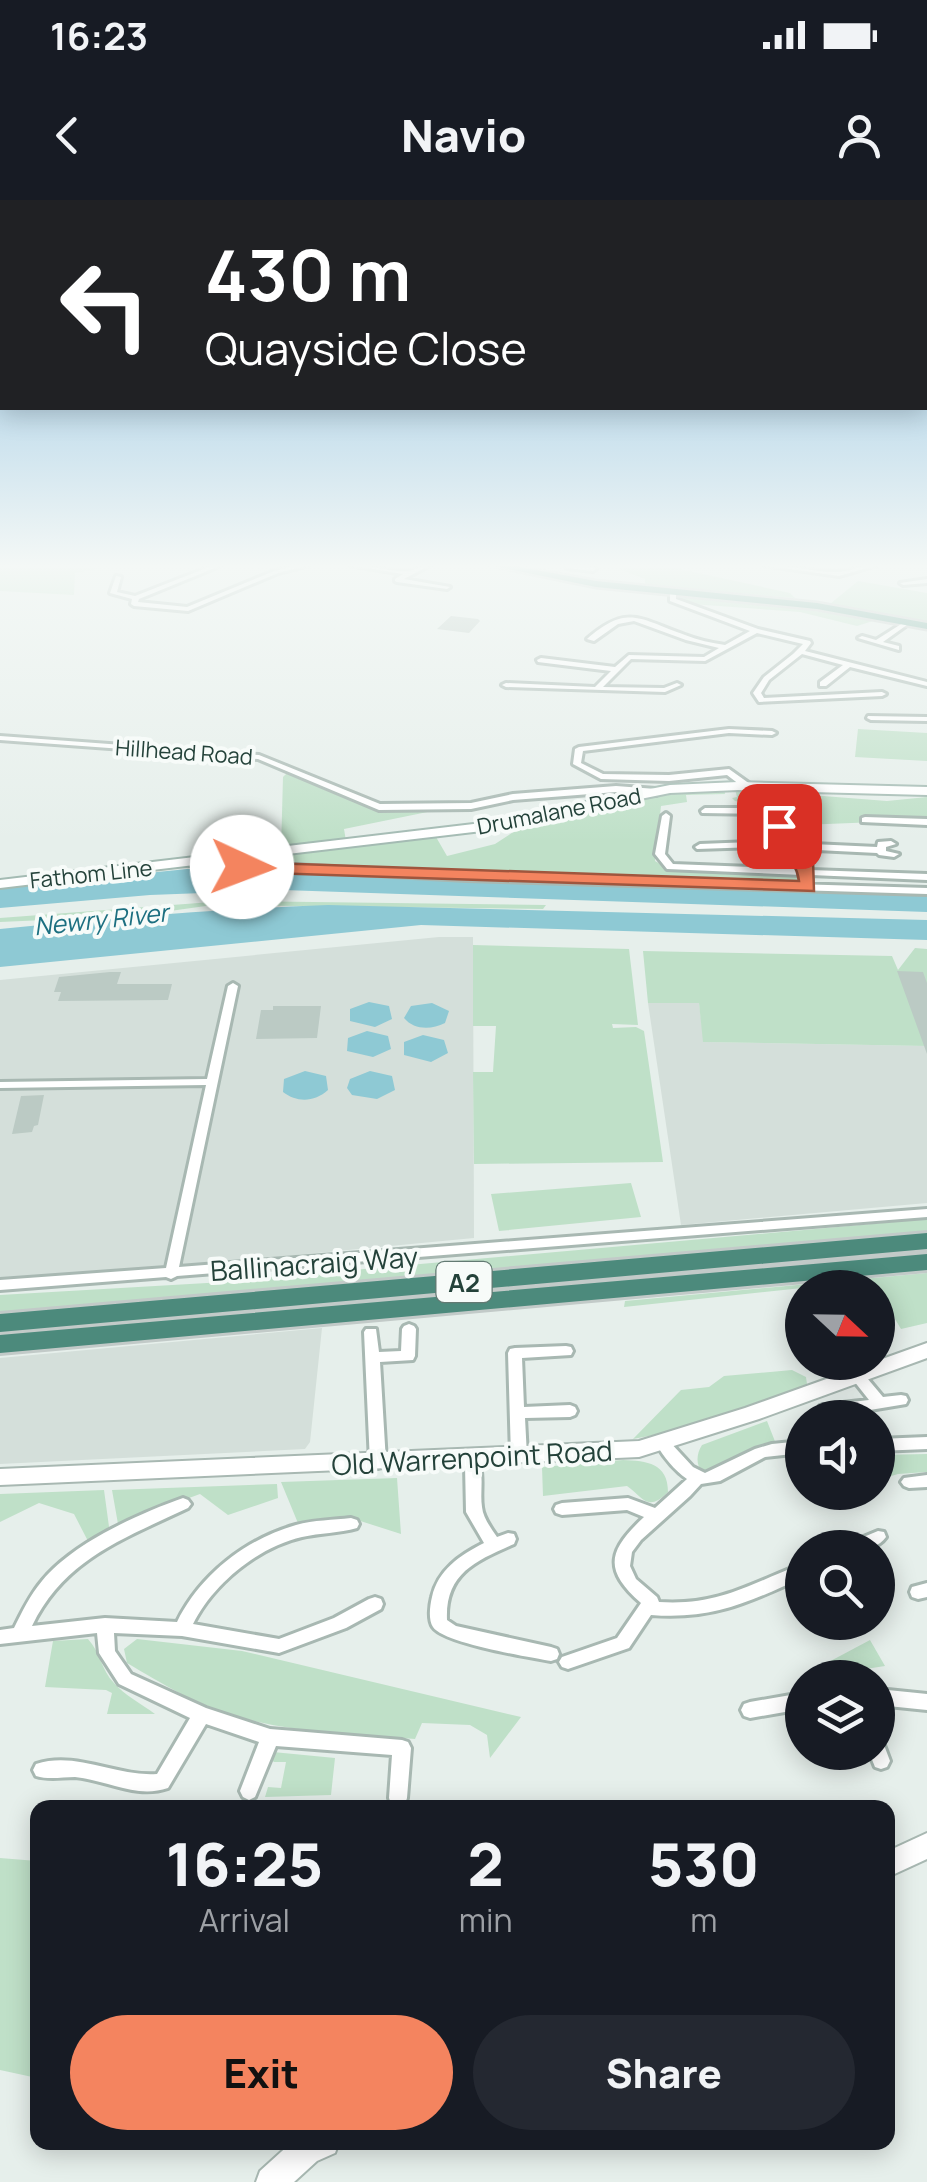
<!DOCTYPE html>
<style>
body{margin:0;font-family:Manrope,sans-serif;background:#242831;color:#f1f3f6;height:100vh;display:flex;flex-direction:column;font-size:38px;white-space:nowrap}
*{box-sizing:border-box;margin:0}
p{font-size:32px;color:#9ea1a6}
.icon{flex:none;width:55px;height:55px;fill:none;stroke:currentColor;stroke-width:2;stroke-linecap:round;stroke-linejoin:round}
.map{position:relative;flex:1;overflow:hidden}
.panel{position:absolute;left:30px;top:1600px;width:865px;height:350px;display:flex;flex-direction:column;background:#171b24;border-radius:20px;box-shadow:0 5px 25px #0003}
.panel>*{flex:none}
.guide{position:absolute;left:0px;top:0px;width:928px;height:210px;box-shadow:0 5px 25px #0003;background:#202124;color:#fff;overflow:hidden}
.needle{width:65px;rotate:112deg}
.tools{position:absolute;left:785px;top:1070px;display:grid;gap:20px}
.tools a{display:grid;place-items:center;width:110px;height:110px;border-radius:50%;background:#171b24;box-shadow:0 5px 25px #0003;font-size:50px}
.pin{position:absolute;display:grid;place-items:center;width:85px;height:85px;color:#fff;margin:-42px;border-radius:20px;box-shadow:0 5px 15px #0006}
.me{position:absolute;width:110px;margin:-55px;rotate:92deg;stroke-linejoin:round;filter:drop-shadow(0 0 8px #0008)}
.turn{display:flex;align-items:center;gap:35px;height:210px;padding:0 40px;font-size:45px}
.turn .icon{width:130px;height:130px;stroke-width:2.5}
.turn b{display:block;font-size:70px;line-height:85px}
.eta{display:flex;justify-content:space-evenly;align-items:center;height:170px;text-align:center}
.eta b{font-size:60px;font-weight:800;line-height:70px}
.button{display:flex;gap:20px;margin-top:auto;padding:20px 40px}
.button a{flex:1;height:115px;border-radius:60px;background:#f4845f;color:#111;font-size:40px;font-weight:800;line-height:115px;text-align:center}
.button a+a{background:#242831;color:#f1f3f6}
.status{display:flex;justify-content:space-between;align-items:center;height:70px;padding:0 50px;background:#171b24;direction:ltr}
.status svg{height:28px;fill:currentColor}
header{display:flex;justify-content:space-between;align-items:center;height:130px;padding:0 40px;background:#171b24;font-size:45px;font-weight:800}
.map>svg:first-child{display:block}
.built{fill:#d4dfda}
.green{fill:#bfe0c8}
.water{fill:#8ec9d4}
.building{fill:#bbcac4}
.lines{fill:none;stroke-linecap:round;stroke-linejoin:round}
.minor-casing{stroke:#a8b8b2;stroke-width:6}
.tertiary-casing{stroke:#a8b8b2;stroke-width:4}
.secondary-casing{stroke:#a4bbb3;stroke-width:4}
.primary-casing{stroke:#c2cac8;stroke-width:5}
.trunk-casing{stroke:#c2cac8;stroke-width:6}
.minor{fill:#fff;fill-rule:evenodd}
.tertiary{fill:#fff;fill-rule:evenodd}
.secondary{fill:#fff;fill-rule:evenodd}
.primary{fill:#6aa596;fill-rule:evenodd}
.trunk{fill:#4c8a7c;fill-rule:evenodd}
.route{fill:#f4845f;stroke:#9f563e;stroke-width:2.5}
.labels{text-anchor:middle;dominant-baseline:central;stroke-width:8;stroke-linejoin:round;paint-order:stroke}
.far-street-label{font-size:22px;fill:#24423a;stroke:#f7fbf9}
.far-water-label{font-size:25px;font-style:italic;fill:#1c6f80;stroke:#f7fbf9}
.shield{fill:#f7fbf9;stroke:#637a73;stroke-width:2.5}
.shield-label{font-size:25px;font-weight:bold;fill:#24423a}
.street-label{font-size:28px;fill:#24423a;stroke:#f7fbf9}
</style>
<div class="status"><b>16:23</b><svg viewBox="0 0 49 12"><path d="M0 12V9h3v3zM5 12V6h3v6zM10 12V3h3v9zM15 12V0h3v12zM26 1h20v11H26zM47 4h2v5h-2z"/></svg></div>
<header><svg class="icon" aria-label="back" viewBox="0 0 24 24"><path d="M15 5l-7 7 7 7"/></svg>Navio<svg class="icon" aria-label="person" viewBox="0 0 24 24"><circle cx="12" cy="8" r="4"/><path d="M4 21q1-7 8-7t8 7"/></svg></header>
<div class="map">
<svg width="927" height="1982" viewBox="0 0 927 1982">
<rect width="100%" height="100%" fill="#e6efeb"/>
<!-- built -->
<path class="built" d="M 439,737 L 473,737 L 474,1038 L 0,1083 L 0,780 Z
M 648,803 L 699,803 L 704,842 L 927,846 L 927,1003 L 681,1025 Z
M 322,1128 L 310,1242 L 305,1249 L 0,1264 L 0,1158 Z"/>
<!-- green -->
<path class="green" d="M 0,365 L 119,365 L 75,373 L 74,395 L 0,391 Z
M 622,365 L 662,365 L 790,393 L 795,398 L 645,385 L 645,379 L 619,369 Z
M 858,381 L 927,393 L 927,423 L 830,404 Z
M 686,395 L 879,419 L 857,426 L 800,412 L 691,404 L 677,397 Z
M 858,529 L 927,533 L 927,561 L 855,557 Z
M 287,573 L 370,605 L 452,607 L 344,629 L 346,641 L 281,650 L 283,577 Z
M 708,588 L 724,589 L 725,594 L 686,595 L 687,602 L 661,606 L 655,661 L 669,669 L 797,674 L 799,678 L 795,682 L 650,679 L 649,683 L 198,665 L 436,637 L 447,656 L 495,644 L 533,619 Z
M 735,589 L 887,601 L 927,597 L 927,620 L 802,625 L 806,642 L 795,642 L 785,611 L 735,601 L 732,598 L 737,597 Z
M 225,701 L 546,705 L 543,709 L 213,705 L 134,716 L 0,722 L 0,718 Z
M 473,745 L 629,749 L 638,825 L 612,824 L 613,828 L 636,827 L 644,831 L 663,962 L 474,964 L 473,872 L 493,872 L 496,826 L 473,826 Z
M 915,748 L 927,749 L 927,846 L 703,842 L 699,803 L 648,803 L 643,751 L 892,756 L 898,770 Z
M 631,983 L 641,1017 L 499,1031 L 491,994 Z
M 927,1019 L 927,1033 L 0,1114 L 0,1095 L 207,1083 Z
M 927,1050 L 927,1057 L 0,1138 L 0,1130 Z
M 927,1073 L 927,1123 L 901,1129 L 874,1084 L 802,1088 L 624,1107 L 625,1101 Z
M 792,1170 L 806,1177 L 807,1184 L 801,1190 L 691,1228 L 633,1239 L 681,1190 L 709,1187 L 724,1176 Z
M 767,1221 L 776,1244 C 750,1248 728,1270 702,1272 C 696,1265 696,1254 702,1245 Z
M 927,1254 L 927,1272 L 898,1274 L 878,1280 L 878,1255 Z
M 623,1260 C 647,1261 668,1263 668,1292 C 647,1313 643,1297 627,1286 L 543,1296 L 542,1267 Z
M 397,1278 L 401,1334 L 351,1318 L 300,1328 L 281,1282 Z
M 277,1284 L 278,1298 L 228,1315 L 200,1294 L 118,1324 L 112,1290 Z
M 104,1290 L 110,1334 L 90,1345 L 74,1314 L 39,1303 L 0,1322 L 0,1294 Z
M 88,1439 C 101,1453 101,1470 114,1483 C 124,1495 142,1504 155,1514 L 107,1514 L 112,1493 L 106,1490 L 45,1487 L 53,1441 Z
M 137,1439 L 242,1451 L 521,1517 L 490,1558 L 487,1535 L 470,1525 L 422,1523 L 415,1539 C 357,1535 295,1533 238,1517 C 200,1507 161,1483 127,1463 L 124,1449 Z
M 870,1440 L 885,1466 L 814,1477 L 808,1473 Z
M 273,1552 L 335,1558 L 331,1595 L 265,1597 L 268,1587 L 281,1588 L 286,1562 L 274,1562 L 269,1558 Z
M 0,1658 L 37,1661 L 37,1878 L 0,1870 Z"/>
<!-- water -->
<path class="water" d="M 187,669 L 927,694 L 927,712 L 283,690 L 150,695 L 0,708 L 0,688 Z
M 328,705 L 927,720 L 927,740 L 421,725 L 0,767 L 0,729 C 109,718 219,709 328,705 Z
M 369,802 L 389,806 L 392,819 L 375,827 L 350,821 L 350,809 Z
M 432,803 L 449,811 L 445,823 C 431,830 414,830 404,818 L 411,806 Z
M 367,831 L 388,836 L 391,849 L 373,857 L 347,851 L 348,838 Z
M 423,835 L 444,840 L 448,853 L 431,862 L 404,855 L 404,842 Z
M 305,871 L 326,876 L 328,890 C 315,902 297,903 283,892 L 284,879 Z
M 370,871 L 392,876 L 395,890 L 377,899 L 352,895 L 347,888 L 350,879 Z"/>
<!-- building -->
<path class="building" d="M 451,416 L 478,419 L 480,421 L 469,433 L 437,429 Z
M 897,771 L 923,772 L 927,783 L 927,854 Z
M 110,772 L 121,772 L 117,784 L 172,784 L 168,800 L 58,801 L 61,792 L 54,792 L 59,777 Z
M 273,806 L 321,806 L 317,838 L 256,839 L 261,810 L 273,810 Z
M 44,895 L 38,925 L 34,926 L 32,932 L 12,934 L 21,896 Z"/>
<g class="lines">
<!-- minor casing -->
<g class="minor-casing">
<path id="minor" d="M 214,365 L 222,365 L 139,399 L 138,402 L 187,407 L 274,371 L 299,365 L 309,365 L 278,373 L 188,411 L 134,406 L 131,404 L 132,399 L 110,393 L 116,376 L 121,377 L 117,392 L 135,396 Z
M 349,365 C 368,364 388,372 407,371 C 415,371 421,365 430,365 L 404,379 L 450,387 L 447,389 L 397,382 L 395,381 L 395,379 L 403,374 Z
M 565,365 L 593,367 L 596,369 L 593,371 L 567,368 Z
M 762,365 C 787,364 812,372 836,372 C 850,372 863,364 877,365 L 839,376 Z
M 927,379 L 927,383 L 903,385 L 900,383 Z
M 673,390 L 676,392 L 676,399 L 758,429 L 810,441 L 811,443 L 805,451 L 927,482 L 927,486 L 850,467 L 826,486 L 820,486 L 820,482 L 843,465 L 802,454 L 769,480 L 761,493 L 764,498 L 882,492 L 886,494 L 882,496 L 759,502 L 753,493 L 764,477 L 793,454 L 803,444 L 757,433 L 705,461 L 631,459 L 603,487 L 664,488 L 677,483 L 681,485 L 665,492 L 506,487 L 502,485 L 506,483 L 595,487 L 611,471 L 538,462 L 537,460 L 541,458 L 615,467 L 629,455 L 704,457 L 719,448 L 686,440 L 634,421 L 618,424 L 594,441 L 587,439 C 628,403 641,420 685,435 C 698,440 711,443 725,445 L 750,431 L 670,401 L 670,392 Z
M 906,421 L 911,422 L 883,442 L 899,446 L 899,450 L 858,438 L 862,436 L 876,440 Z
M 868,516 L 927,517 L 927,521 L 871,520 L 867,518 Z
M 729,529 L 772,531 L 776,533 L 772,535 L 729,533 L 583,551 L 581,563 L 603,574 L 669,575 L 729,569 L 750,584 L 750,588 L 744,588 L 727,575 L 669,581 L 601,579 L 573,564 L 575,549 L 579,547 Z
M 0,536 L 259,555 L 380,604 L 471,603 L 513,594 L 616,586 L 656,589 L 660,592 L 656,595 L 616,592 L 513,600 L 471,609 L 379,610 L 258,559 L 0,540 Z
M 705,608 L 776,608 L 780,611 L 791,643 L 877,647 L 878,642 L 891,641 L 896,644 L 886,647 L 886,651 L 899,654 L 894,657 L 879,655 L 877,653 L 797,649 L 809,660 L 810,670 L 927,674 L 927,680 L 811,675 L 812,680 L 807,683 L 804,682 L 802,675 L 667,669 L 655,654 L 662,616 L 666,613 L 670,616 L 665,654 L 673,664 L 801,669 L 799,661 L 783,646 L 697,649 L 695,647 L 700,644 L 780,641 L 772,614 L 702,613 L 701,611 Z
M 865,617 L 927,619 L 927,625 L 862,622 L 862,618 Z
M 193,660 L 467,674 L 927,688 L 927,694 L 467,680 L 190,665 L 190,661 Z
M 233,783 L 238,786 L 179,1067 L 927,1009 L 927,1017 L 177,1076 L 171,1079 L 166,1077 L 0,1090 L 0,1080 L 166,1068 L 206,885 L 0,888 L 0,882 L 207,879 L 228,786 Z
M 409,1124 L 414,1126 L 416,1129 L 415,1156 L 413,1160 L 380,1162 L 386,1262 L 383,1266 L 378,1268 L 373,1266 L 370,1262 L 364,1132 L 366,1129 L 376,1129 L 379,1152 L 401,1151 L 402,1129 L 404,1126 Z
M 566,1146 L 571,1147 L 573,1151 L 571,1155 L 522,1158 L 524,1207 L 570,1205 L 575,1207 L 577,1211 L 575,1215 L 570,1217 L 525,1218 L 527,1256 L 524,1260 L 519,1262 L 514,1260 L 511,1256 L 508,1153 L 510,1149 L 515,1148 Z
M 857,1171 L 862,1172 L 883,1197 L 901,1195 L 906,1196 L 908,1200 L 906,1204 L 846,1214 L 820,1214 L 818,1210 L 820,1206 L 825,1205 L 869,1200 L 850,1176 L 852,1172 Z
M 927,1237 L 927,1249 L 878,1251 L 878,1239 Z
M 663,1238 L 668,1240 L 693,1267 L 705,1273 L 755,1249 L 772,1244 L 802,1241 L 802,1253 L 765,1257 L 720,1281 L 701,1284 L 690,1296 L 641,1340 L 632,1352 L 630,1366 L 636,1379 L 657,1397 L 659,1402 C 718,1406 750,1384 802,1364 L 802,1378 C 749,1402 712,1420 651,1415 L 629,1448 L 568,1469 L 562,1467 L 559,1462 L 562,1457 L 617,1438 L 641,1403 C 602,1369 609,1350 644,1317 L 627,1310 L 562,1315 L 556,1313 L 554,1309 L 556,1305 L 562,1303 L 628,1298 L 655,1308 L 687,1279 C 674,1270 664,1257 656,1244 L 658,1240 Z
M 469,1253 C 488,1264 479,1288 482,1307 C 483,1318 491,1328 497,1337 L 508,1333 L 514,1334 L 516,1339 L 514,1344 C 476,1361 445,1373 447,1420 L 456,1426 L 551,1447 L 557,1449 L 559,1454 L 557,1459 L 551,1461 C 529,1457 443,1443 433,1427 C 428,1420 430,1405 432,1397 C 438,1370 460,1355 484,1343 L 466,1312 L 465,1265 L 461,1259 L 464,1255 Z
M 927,1275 L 927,1287 L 909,1288 L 904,1286 L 901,1282 L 904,1278 Z
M 183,1298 L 188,1300 L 191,1304 L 188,1308 C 125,1338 64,1359 32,1426 L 105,1418 L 177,1422 C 200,1375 246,1339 296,1325 C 314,1320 333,1320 351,1318 L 357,1320 L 359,1324 L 357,1328 C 339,1333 320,1333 302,1337 C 258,1347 213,1384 193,1424 L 279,1439 L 334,1418 L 369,1399 L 375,1397 L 381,1399 L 383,1404 L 381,1409 L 346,1428 L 279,1453 L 182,1436 L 114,1433 L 115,1451 L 131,1474 L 206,1508 L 270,1529 L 402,1540 L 408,1542 L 411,1548 L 407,1598 L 405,1604 L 398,1607 L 391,1604 L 389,1598 L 392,1555 L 276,1546 L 255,1597 L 249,1600 L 243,1597 L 240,1591 L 259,1542 L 206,1524 L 168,1588 C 136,1599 107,1580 75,1577 C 62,1577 49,1580 36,1576 L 33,1570 L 36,1564 C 77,1551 116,1577 157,1574 L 190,1518 L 119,1484 L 99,1453 L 97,1433 L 0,1444 L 0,1430 L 14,1428 C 22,1412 30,1395 42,1381 C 73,1343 138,1314 183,1298 Z
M 878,1331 L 884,1332 L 886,1337 C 877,1350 861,1348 847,1348 L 849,1343 Z
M 927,1383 L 927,1397 L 918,1399 L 912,1397 L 910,1392 L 912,1387 Z
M 878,1489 L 927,1494 L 927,1510 L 878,1505 Z
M 802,1493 L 802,1509 L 750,1518 L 744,1516 L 741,1510 L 744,1504 L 750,1502 Z
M 878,1543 L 884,1545 L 890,1561 L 887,1567 L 881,1569 L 875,1567 L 869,1552 L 878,1552 Z"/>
</g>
<!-- tertiary casing -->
<g class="tertiary-casing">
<path id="tertiary" d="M 927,1143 L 927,1158 L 759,1219 L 639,1257 L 0,1285 L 0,1269 L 639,1241 L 745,1208 Z
M 927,1633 L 927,1659 L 888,1677 L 888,1651 Z
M 292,1942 L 339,1942 L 335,1953 L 317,1961 L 294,1982 L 256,1982 L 260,1971 Z"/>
</g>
<!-- secondary casing -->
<g class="secondary-casing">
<path id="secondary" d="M 738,582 L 927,587 L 927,595 L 738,590 L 670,593 L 482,631 L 0,688 L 0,680 L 482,623 L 670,585 Z"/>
</g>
<!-- primary casing -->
<g class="primary-casing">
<path id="primary" d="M 489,365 L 509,365 L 596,381 L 817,403 L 927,423 L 927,429 L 817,409 L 596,387 Z"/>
</g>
<!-- trunk casing -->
<g class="trunk-casing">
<path id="trunk" d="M 927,1033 L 927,1049 L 0,1132 L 0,1114 Z
M 927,1054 L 927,1070 L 0,1153 L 0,1135 Z"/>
</g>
<!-- minor -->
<use href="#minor" class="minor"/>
<!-- tertiary -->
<use href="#tertiary" class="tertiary"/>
<!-- secondary -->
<use href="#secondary" class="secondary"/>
<!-- primary -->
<use href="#primary" class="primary"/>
<!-- trunk -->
<use href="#trunk" class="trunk"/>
</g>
<!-- sky -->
<linearGradient id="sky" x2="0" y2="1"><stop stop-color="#84bce0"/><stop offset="0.57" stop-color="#f4f8f6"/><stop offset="1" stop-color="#f4f8f6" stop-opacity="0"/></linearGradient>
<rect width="927" height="642" fill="url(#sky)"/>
<!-- route -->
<path class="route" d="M 773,622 L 785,622 L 793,641 L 813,660 L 814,691 L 242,672 L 233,667 L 242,662 L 799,681 C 795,652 770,648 773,622 Z"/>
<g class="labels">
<!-- far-street labels -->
<g class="far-street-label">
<text transform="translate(184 552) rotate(4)">Hillhead Road</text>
<text transform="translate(559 611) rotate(-11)">Drumalane Road</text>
<text transform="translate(91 674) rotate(-6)">Fathom Line</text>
</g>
<!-- far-water labels -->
<g class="far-water-label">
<text transform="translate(101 719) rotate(-6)">Newry River</text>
</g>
<!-- shield labels -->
<rect class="shield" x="436.5" y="1062" width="55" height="40" rx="8"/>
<g class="shield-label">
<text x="464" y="1082">A2</text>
</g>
<!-- street labels -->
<g class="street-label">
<text transform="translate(314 1063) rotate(-4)">Ballinacraig Way</text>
<text transform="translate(472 1257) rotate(-3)">Old Warrenpoint Road</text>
</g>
</g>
</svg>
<div class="tools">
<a><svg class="needle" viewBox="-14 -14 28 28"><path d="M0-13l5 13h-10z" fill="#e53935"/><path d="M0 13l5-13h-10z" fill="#9ea1a6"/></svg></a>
<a><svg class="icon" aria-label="sound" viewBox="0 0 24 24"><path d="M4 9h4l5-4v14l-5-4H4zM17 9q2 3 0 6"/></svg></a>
<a><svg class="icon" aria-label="search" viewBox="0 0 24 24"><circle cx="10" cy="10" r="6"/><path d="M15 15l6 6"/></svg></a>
<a><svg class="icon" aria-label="layers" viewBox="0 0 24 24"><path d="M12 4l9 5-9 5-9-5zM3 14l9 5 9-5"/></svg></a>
</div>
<div class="pin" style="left:779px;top:626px;background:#d93025"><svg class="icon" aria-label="arrive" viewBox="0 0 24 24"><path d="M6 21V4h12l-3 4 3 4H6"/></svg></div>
<svg class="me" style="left:242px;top:667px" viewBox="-20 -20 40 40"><circle r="19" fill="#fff"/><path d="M0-13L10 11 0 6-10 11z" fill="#f4845f"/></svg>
<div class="guide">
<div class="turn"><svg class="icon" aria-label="left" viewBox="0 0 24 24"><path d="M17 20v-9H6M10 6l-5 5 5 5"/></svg><div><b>430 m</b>Quayside Close</div></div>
</div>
<section class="panel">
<div class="eta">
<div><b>16:25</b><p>Arrival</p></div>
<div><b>2</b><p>min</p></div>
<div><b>530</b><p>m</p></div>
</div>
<div class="button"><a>Exit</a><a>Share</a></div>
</section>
</div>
